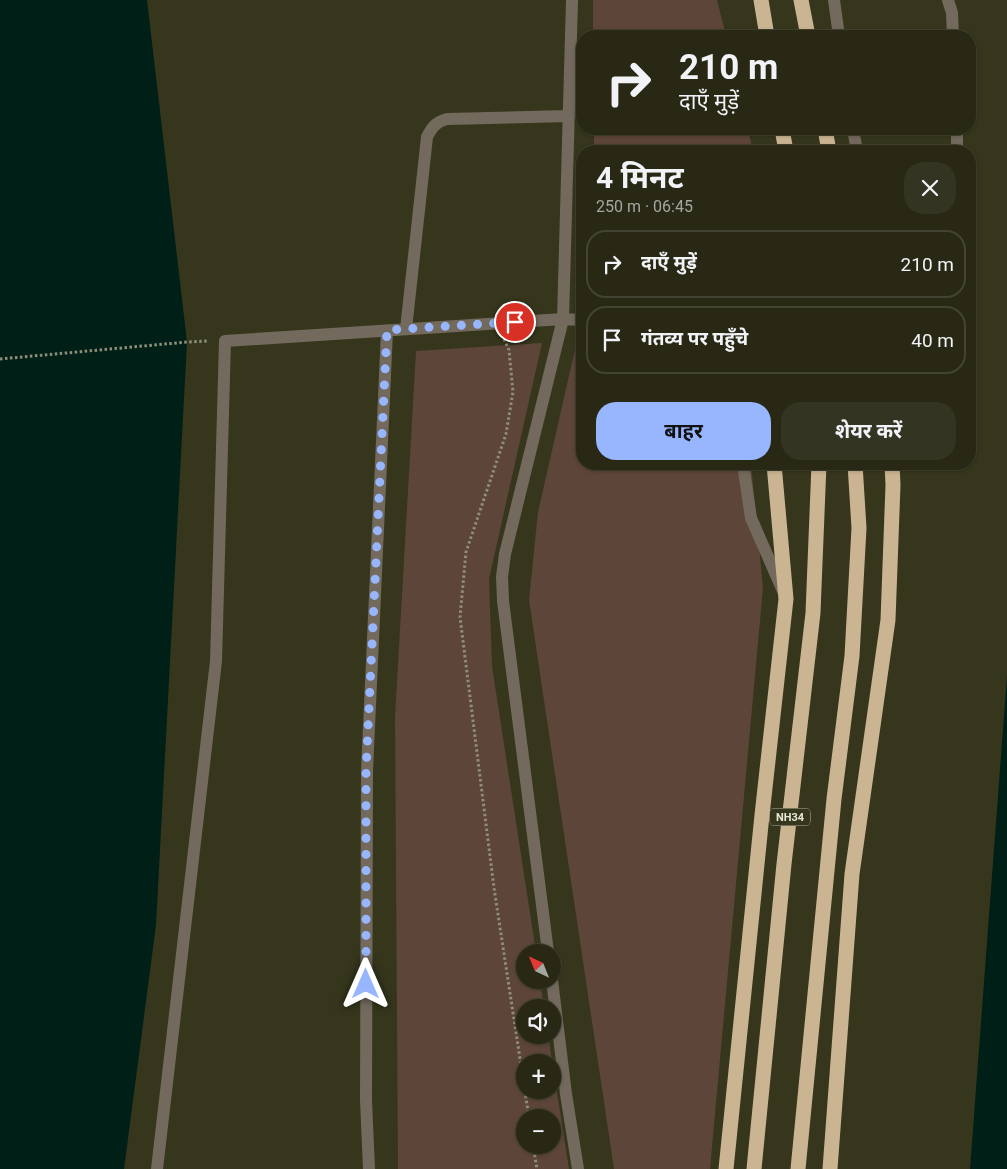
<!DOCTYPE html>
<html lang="hi">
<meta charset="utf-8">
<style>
body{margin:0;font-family:Roboto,"Noto Sans Devanagari",sans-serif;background:#343422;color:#f1f3f6;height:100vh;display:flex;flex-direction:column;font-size:19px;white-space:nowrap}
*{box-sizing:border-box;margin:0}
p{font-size:16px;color:#a5a6a0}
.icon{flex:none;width:28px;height:28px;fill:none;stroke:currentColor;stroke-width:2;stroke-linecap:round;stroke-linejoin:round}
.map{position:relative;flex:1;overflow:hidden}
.details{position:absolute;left:576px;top:145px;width:400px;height:325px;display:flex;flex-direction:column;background:#282815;border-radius:20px;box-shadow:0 1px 4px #0004,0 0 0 1px #444434}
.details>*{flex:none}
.hud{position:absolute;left:576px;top:30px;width:400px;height:105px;border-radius:20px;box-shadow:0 1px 4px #0004,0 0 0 1px #444434;background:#282815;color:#f1f3f6;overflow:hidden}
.needle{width:32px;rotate:317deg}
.controls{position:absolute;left:516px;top:944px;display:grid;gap:10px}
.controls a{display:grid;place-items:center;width:45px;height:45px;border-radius:50%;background:#282815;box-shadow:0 1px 4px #0004,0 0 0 1px #444434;font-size:25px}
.pin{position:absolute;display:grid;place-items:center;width:42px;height:42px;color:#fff;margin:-21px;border:2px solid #fff;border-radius:50%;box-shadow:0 1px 5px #0007}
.me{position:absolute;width:55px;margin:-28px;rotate:0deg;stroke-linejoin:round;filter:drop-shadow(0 0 4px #0008)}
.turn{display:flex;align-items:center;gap:18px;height:105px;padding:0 20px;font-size:22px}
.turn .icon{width:65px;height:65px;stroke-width:2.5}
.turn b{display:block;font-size:35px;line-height:42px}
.round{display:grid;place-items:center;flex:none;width:52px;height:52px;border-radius:20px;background:#343422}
.head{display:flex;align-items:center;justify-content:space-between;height:85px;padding:0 20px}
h1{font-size:30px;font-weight:700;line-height:38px}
.action{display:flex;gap:10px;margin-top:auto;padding:10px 20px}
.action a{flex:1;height:58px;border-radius:20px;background:#97b6fd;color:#111;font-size:20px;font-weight:700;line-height:58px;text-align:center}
.action a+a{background:#343422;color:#f1f3f6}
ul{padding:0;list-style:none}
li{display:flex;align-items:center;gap:15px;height:68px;margin:0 10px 8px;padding:0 10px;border:2px solid #444434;border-radius:20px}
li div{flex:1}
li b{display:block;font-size:19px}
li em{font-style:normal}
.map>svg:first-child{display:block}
.green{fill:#5d4539;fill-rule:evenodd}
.water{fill:#001f17}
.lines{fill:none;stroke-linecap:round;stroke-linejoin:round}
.path{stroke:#8e8f7a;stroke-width:3;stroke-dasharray:2.5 2.5;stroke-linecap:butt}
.minor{stroke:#736a5d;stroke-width:12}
.highway{stroke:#cbb492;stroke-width:15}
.route{stroke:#97b6fd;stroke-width:9;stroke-dasharray:0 16.2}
.labels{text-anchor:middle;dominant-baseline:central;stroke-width:5;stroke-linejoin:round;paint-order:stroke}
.shield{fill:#35361c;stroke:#b2b3a0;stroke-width:1}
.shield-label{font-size:11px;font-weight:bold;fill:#e7e8d8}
</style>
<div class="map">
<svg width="1007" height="1169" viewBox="0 0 1007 1169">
<rect width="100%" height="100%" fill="#35361c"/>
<!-- green -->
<path class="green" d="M 593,0 L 717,0 L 726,36 L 593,36 Z
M 594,129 L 748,129 L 753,151 L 594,151 Z
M 582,296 L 582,464 L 751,464 L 763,588 L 710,1169 L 614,1169 L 529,600 L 538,512 L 576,345 Z
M 542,343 L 489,579 L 492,666 L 536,952 L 525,952 L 525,980 L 540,980 L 544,1007 L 525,1008 L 525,1035 L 548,1035 L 569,1169 L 398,1169 L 395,717 L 416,351 ZM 525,1062 L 552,1062 L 552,1090 L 525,1090 ZM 525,1118 L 552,1118 L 552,1145 L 525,1145 Z"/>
<!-- water -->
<path class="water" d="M 0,0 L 147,0 L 187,342 L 156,925 L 124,1169 L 0,1169 Z
M 1007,676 L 1007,1169 L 970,1169 Z"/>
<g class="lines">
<!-- path -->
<path class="path" d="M 504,339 L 509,350 L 513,392 L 506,434 L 466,552 L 460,617 L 494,888 L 529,1118
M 0,359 L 187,342 L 209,341
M 533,1145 L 537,1169"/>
<!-- minor -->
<path class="minor" d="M 834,0 L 839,36
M 948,0 L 952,13 L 953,36
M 853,129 L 857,151
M 957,129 L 957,151
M 406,329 L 427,137 C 432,127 436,122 447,119 L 569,116
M 743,464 L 751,518 L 783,591
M 548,952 L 503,601 L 502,577 L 505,554 L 563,319 L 572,0
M 552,980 L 566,1094 L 578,1169
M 157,1169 L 216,661 L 225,341 L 563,319 L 582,320
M 369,1169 L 366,1100 L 367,771 L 387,331"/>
<!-- highway -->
<path class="highway" d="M 761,0 L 767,36
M 801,0 L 808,36
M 782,129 L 786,151
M 825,129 L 829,151
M 726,1169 L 762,815 L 786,599 L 774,464
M 754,1169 L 784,864 L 813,613 L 819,464
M 798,1169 L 834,799 L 852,656 L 859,528 L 855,464
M 830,1169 L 852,874 L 888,620 L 893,485 L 892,464"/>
</g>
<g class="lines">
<!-- route -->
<path class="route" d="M 366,984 L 366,771 L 387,330 L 515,322"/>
</g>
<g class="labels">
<!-- shield labels -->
<rect class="shield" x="770" y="808.5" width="40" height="17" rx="4"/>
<g class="shield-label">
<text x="790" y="817">NH34</text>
</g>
</g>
</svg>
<div class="controls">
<a><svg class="needle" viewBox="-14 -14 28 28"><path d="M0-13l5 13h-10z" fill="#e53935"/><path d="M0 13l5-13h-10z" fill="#a5a6a0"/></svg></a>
<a><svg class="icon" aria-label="sound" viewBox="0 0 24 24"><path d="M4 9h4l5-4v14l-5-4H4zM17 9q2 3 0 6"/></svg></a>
<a>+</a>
<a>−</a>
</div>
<div class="pin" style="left:515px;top:322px;background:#d93025"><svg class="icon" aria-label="arrive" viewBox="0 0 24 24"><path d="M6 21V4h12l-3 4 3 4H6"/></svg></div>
<svg class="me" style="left:366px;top:984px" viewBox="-20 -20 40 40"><path d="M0-17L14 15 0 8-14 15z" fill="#97b6fd" stroke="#fff" stroke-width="4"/></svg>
<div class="hud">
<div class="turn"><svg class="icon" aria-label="right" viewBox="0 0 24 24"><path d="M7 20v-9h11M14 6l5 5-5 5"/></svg><div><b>210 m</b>दाएँ मुड़ें</div></div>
</div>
<section class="details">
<div class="head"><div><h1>4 मिनट</h1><p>250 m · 06:45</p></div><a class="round"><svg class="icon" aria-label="close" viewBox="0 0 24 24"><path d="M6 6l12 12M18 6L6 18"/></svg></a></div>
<ul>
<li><svg class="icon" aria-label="right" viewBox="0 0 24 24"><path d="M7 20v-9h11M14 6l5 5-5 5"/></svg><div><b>दाएँ मुड़ें</b></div><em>210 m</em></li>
<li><svg class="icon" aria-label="arrive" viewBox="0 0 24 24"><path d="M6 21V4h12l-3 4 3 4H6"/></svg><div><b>गंतव्य पर पहुँचे</b></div><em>40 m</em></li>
</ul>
<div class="action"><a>बाहर</a><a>शेयर करें</a></div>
</section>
</div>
